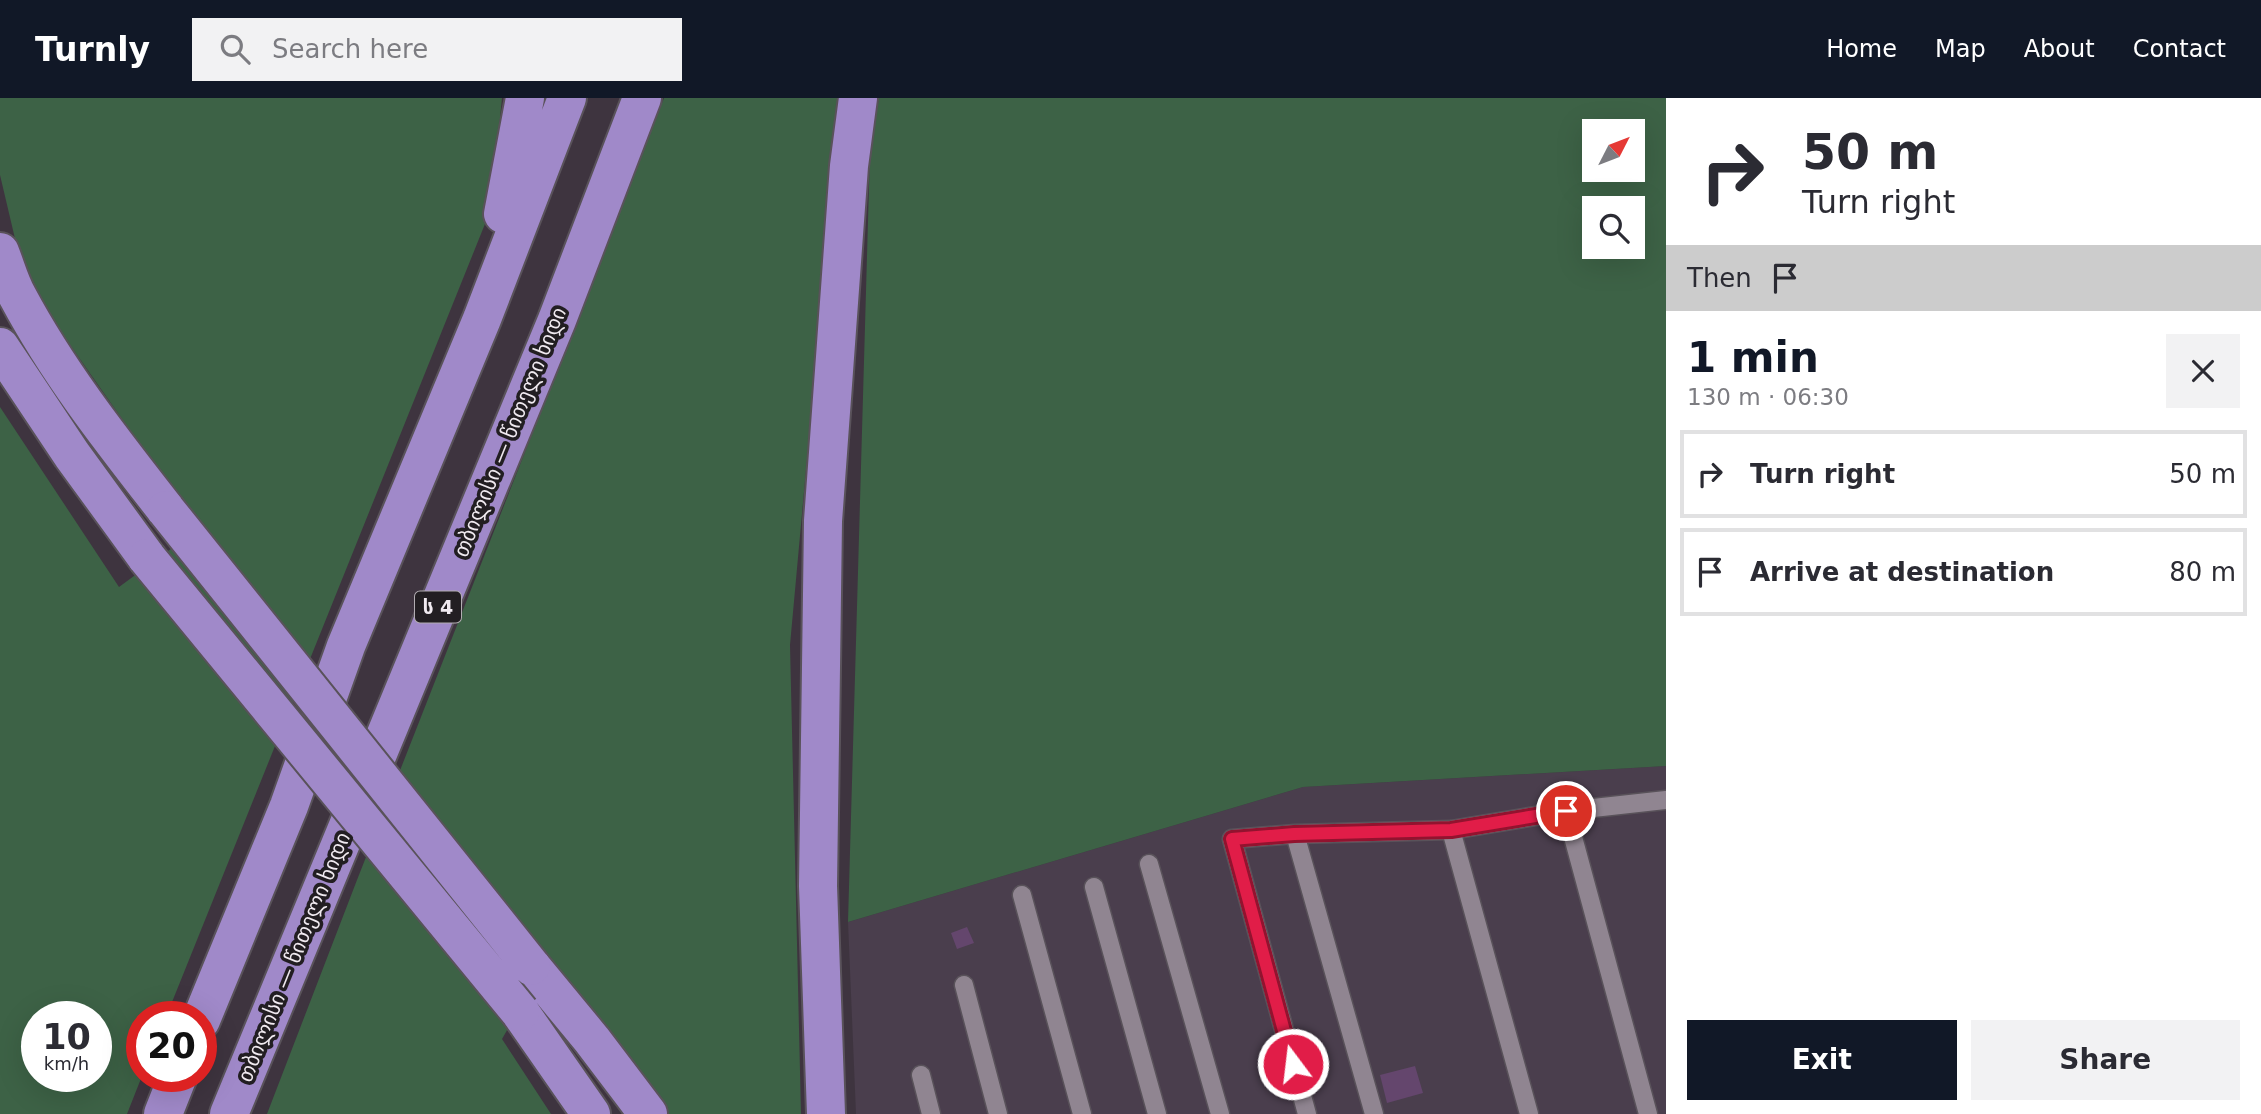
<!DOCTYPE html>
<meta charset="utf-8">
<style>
body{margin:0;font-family:"DejaVu Sans","Noto Sans Georgian",sans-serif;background:#f2f2f3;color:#2b2b33;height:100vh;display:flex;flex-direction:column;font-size:26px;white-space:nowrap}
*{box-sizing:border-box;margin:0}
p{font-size:23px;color:#7c7c81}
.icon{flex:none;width:38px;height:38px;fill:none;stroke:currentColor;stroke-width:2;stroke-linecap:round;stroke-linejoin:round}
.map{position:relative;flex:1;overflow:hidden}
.sheet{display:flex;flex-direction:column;background:#fff;width:595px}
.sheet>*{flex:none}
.banner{background:#fff;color:#2b2b33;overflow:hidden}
.needle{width:46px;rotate:48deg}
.controls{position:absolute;left:1582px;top:21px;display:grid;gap:14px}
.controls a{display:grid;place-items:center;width:63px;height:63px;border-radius:0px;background:#fff;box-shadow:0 7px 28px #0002;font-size:35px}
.speed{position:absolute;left:21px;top:903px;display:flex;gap:14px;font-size:35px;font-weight:700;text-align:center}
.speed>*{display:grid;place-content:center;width:91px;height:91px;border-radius:50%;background:#fff;box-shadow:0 7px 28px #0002;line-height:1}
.speed small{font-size:18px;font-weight:400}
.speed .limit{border:10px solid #d22;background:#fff;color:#111}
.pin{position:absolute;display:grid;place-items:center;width:60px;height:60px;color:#fff;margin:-30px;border:4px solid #fff;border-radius:50%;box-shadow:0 2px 7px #0007}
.me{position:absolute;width:77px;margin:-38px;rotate:345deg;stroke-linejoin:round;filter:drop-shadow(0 0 5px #0008)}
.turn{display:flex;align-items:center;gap:24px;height:147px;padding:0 21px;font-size:32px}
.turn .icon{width:91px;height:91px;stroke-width:2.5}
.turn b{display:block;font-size:49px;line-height:60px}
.then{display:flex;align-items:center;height:66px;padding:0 21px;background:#0003;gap:14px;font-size:26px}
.round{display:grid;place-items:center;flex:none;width:74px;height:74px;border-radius:0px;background:#f2f2f3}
.overview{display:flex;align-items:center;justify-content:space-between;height:119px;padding:0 21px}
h1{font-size:42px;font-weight:600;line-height:52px;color:#111827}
.primary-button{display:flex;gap:14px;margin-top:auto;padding:14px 21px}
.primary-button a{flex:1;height:80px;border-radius:0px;background:#111827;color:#fff;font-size:28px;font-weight:600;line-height:80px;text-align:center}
.primary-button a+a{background:#f2f2f3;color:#2b2b33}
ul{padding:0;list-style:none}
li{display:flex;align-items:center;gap:21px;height:88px;margin:0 14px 10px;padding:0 7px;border:4px solid #e1e1e2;border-radius:0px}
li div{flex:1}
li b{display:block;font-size:26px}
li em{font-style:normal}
header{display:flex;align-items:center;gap:42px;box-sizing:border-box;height:98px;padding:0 35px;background:#111827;color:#fff}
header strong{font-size:33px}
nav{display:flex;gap:38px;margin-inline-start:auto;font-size:24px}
.search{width:490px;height:63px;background:#f2f2f3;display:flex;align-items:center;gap:18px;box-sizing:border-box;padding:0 24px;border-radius:0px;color:#7c7c81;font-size:26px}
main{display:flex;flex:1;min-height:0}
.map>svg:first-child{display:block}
.commercial{fill:#4a3e4d}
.green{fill:#3d6246;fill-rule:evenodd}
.building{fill:#64466d}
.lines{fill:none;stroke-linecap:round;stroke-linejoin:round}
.lane-casing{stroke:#59525a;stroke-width:21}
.highway-casing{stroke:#59525a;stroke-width:42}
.lane{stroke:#908591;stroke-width:18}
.highway{stroke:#a089c9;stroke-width:38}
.highway-bridge-casing{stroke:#59525a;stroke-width:42;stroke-linecap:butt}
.highway-bridge{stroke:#a089c9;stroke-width:38}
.route-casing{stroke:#92132f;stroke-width:18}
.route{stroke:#e11d48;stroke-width:12}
.labels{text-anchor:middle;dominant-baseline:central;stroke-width:7;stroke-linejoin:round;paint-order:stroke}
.shield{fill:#221e22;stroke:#b2adb2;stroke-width:2}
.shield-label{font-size:19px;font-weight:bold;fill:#f0eaf0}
.street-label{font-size:21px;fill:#f0eaf0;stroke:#221e22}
</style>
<header>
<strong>Turnly</strong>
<div class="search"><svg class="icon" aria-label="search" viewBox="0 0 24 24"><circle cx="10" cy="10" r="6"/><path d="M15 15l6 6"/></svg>Search here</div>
<nav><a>Home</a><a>Map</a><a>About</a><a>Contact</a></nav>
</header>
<main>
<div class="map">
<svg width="1666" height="1016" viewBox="0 0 1666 1016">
<rect width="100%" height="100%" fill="#3e343f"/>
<!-- commercial -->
<path class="commercial" d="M 1666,668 L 1666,1016 L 856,1016 L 848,824 L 1303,689 Z"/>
<!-- green -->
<path class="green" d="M 0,0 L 502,0 L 491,111 L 166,919 L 142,919 L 142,978 L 127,1016 L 0,1016 L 0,309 L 119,489 L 202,428 L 141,348 L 25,183 L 0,77 ZM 37,919 L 96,919 L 96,978 L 37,978 Z
M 664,0 L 842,0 L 835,55 L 790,547 L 801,1016 L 663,1016 L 546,864 L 502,941 L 551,1016 L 267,1016 L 357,782 Z
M 879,0 L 1666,0 L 1666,668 L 1303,689 L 848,824 L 870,53 ZM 1594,33 L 1633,33 L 1633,72 L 1594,72 ZM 1594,110 L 1633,110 L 1633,149 L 1594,149 Z"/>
<!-- building -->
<path class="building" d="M 967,829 L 974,845 L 957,851 L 951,835 Z
M 1415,968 L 1423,995 L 1387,1005 L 1380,977 Z"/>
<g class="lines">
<!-- lane casing -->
<g class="lane-casing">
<path id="lane" d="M 1566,713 L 1648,1016
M 1451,732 L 1529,1016
M 1295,736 L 1374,1016
M 1149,766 L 1220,1016
M 1094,789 L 1157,1016
M 1022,797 L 1082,1016
M 964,887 L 998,1016
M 921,977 L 931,1016
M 1307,1016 L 1232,741 L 1295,736 L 1451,732 L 1566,713 L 1666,702"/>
</g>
<!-- highway casing -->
<g class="highway-casing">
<path id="highway" d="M 503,116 L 525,0
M 0,154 C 6,169 10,185 18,199 C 59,276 113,344 166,412
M 0,249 L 72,357 L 147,460
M 531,868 L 592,942 L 648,1016
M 520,914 L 591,1016
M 201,922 L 289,708 L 346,548 L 482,221 L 567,0
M 163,1016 L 178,978
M 229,1016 L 557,222 L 642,0
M 826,1016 L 818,788 L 823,423 L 849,68 L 858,0"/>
</g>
<!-- lane -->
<use href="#lane" class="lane"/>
<!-- highway -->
<use href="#highway" class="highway"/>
<!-- highway-bridge casing -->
<g class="highway-bridge-casing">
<path id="highway-bridge" d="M 166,412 L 531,868
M 147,460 L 520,914"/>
</g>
<!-- highway-bridge -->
<use href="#highway-bridge" class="highway-bridge"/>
</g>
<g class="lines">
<!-- route casing -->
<g class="route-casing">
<path id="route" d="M 1293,966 L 1232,741 L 1294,736 L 1451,732 L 1566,713"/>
</g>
<!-- route -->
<use href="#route" class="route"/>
</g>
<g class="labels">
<!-- shield labels -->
<rect class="shield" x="415" y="493.5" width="46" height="31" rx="5"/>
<g class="shield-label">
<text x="438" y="509">ს 4</text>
</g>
<!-- street labels -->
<g class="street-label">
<text transform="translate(510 334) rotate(-68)">თბილისი — წითელი ხიდი</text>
<text transform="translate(294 859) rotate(-68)">თბილისი — წითელი ხიდი</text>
</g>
</g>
</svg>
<div class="controls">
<a><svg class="needle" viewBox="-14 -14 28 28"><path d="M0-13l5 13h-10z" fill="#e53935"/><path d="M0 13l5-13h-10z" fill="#7c7c81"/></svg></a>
<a><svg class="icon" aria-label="search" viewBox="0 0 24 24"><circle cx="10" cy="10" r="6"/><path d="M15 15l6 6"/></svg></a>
</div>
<div class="speed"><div>10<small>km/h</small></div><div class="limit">20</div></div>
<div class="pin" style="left:1566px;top:713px;background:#d93025"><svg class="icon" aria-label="arrive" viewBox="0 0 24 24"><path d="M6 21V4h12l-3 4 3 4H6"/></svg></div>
<svg class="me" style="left:1293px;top:966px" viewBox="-20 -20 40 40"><circle r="17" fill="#e11d48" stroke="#fff" stroke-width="3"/><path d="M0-11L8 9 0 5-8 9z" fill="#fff"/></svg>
</div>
<section class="sheet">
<div class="banner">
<div class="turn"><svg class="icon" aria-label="right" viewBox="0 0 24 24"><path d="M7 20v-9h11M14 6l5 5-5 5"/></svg><div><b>50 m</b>Turn right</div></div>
<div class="then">Then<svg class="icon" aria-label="arrive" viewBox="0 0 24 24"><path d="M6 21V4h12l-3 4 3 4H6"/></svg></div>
</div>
<div class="overview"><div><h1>1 min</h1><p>130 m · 06:30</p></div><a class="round"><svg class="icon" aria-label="close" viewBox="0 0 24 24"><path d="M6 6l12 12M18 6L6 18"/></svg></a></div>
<ul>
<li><svg class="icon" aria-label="right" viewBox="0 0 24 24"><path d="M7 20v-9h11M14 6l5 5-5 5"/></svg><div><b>Turn right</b></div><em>50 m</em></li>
<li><svg class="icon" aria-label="arrive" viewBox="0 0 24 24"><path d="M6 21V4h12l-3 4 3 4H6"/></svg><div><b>Arrive at destination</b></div><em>80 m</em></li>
</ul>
<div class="primary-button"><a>Exit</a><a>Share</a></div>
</section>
</main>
